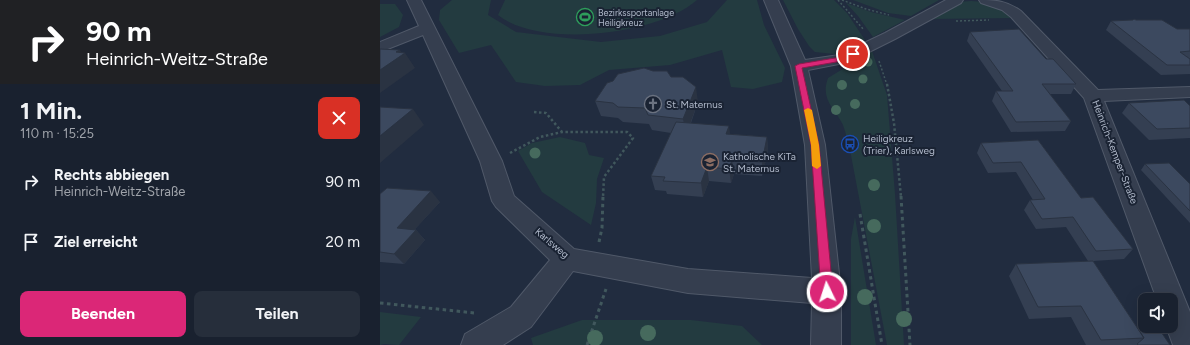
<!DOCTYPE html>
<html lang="de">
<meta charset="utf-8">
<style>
body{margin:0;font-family:Figtree,sans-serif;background:#262e3b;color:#f1f3f6;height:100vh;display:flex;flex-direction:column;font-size:15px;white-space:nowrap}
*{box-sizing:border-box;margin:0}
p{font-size:13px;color:#9fa3aa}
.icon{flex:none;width:22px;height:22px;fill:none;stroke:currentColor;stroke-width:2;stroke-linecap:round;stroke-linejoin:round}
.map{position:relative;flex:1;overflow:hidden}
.sheet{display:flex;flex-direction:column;background:#19212f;width:380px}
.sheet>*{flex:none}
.guide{background:#202124;color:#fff;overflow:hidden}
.controls{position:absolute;left:758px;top:293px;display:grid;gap:8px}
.controls a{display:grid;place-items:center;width:40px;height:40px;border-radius:8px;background:#19212f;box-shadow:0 4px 16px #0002,0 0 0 1px #373e4b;font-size:20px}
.pin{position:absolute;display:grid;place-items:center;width:34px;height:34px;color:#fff;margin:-17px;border:2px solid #fff;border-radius:50%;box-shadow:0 1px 4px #0007}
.me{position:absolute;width:44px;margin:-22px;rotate:356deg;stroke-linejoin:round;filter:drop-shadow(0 0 3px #0008)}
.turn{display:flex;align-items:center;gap:14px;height:84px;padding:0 20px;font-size:18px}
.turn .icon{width:52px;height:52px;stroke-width:2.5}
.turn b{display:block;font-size:28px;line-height:34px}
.round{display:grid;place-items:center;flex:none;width:42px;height:42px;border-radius:8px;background:#262e3b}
.summary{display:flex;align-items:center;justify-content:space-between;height:68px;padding:0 20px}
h1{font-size:24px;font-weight:700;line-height:30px}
.primary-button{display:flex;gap:8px;margin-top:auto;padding:8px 20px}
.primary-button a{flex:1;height:46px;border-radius:8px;background:#db2777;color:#fff;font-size:16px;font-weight:700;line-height:46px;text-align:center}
.primary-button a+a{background:#262e3b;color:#f1f3f6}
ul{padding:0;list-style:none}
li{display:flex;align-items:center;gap:12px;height:60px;padding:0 20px}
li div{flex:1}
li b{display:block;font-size:15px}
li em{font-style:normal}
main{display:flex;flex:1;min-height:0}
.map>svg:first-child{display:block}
.green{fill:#233b40}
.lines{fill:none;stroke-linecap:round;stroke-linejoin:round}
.minor-casing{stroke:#505969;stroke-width:2}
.path-far2{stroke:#41585d;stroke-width:1.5;stroke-dasharray:2 2;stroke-linecap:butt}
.path-far1{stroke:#41585d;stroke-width:2.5;stroke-dasharray:2.5 2.5;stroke-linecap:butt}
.path{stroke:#41585d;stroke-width:3;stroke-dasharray:3.5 3.5;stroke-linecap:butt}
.minor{fill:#353e4f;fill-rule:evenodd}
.tree{fill:#466a5d}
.wall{fill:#343f52}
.shaded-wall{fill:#2a3342}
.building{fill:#3c495f;stroke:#2a3342}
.route{fill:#db2777;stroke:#8e194d}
.slow{fill:#f59e0b}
.labels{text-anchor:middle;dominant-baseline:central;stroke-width:4;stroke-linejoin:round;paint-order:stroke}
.far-poi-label{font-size:9px;fill:#b0b9ca;stroke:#1a2333;text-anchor:start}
.poi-label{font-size:10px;fill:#b0b9ca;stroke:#1a2333;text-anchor:start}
.street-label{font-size:10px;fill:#b0b9ca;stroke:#1a2333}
</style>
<main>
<section class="sheet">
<div class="guide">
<div class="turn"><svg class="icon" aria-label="right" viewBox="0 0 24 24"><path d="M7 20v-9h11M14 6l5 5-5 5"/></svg><div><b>90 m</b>Heinrich-Weitz-Straße</div></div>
</div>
<div class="summary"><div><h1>1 Min.</h1><p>110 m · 15:25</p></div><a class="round" style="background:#d93025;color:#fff"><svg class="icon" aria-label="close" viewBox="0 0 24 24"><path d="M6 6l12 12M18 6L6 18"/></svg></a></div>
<ul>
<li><svg class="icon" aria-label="right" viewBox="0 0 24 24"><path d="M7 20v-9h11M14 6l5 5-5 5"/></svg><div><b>Rechts abbiegen</b><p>Heinrich-Weitz-Straße</p></div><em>90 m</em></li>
<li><svg class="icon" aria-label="arrive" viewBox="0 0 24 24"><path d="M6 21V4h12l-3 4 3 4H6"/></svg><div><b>Ziel erreicht</b></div><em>20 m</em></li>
</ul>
<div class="primary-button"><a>Beenden</a><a>Teilen</a></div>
</section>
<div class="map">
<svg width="810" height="345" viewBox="0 0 810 345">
<rect width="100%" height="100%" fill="#212c3f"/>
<!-- green -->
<path class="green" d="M 72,0 L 111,0 L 108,15 L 136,32 L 221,42 L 280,36 L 327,22 L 347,0 L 377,0 L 384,25 L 405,68 L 402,82 L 373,89 L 351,87 L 342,50 L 290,65 L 229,70 L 200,85 L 165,86 L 136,82 L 111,45 L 79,53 L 59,20 L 60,10 Z
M 125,0 L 317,0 C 278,35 160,49 118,15 Z
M 403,0 L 454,0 L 467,13 L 485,40 L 464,53 L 454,54 L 435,52 L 429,46 L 418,29 Z
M 473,0 L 559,0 L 531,16 L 508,13 Z
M 591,1 C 611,2 618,5 634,18 L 550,19 L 578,2 Z
M 466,3 L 491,12 L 525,20 L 493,37 L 478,16 Z
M 0,4 L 15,4 L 23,15 L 19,27 L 0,37 Z
M 492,51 L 507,95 L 515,194 L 524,345 L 507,345 L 470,150 C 468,142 466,133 463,125 C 455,108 440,100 448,78 Z
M 180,137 L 205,143 L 209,155 L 224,158 L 217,179 L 216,203 L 211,225 L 162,192 L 138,151 L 152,143 Z
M 475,217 L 496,345 L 471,345 L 471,239 Z
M 0,312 L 41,317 L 19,345 L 4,344 L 0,345 Z
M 202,320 L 311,320 L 362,326 L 382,345 L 153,345 L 151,338 Z"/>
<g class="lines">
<!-- minor casing -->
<g class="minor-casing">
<path id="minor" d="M 27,0 L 41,0 L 122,161 L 134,196 L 194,249 L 308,269 L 432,278 L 425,145 L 411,66 L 384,0 L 398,0 L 425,60 L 459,55 L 505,33 L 566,0 L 583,0 L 581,3 L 515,39 L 469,62 L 428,70 L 445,145 L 461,292 L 461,345 L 431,345 L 432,303 L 308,293 L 193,271 L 151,327 L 123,345 L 81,345 L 85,334 L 131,307 L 170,260 L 116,207 L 112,201 L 100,161 L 43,35 L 0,52 L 0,42 L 39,26 Z
M 599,0 C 616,0 627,1 641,11 L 718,90 L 810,87 L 810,97 L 724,101 L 810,312 L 810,345 L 793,345 L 786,326 L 791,326 L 791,300 L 777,300 L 704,98 L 631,17 L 622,10 L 601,3 Z"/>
</g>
<!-- path-far2 -->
<path class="path-far2" d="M 458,0 L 484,30
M 462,0 L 486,9 L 509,15
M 576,21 L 609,20
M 499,61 L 507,85"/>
<!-- path-far1 -->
<path class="path-far1" d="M 507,84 L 514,123 L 521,197
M 154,112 L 166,113 L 182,132
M 130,153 L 160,137 L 182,132 L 247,132 L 253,138 L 224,177 L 223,197"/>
<!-- path -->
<path class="path" d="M 521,196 L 530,345
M 480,214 L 502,345
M 219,242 L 222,228 L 223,196
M 0,303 L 95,313
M 207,345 L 226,289"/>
<!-- minor -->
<use href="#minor" class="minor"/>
</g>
<!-- trees -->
<g class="tree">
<circle cx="488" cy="62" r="4.5"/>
<circle cx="483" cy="79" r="4.5"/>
<circle cx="462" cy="85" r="5"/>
<circle cx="475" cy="104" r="5"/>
<circle cx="456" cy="110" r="5"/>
<circle cx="155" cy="153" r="5.5"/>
<circle cx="494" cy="185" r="6"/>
<circle cx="494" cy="226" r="7"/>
<circle cx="485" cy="297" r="8"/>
<circle cx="524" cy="319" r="8"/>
<circle cx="268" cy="333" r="8"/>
<circle cx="215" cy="338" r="8"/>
</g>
<!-- wall -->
<path class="wall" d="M 753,20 L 756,20 L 797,29 L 810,29 L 810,74 L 781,75 L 726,30 L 731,21 Z
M 590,32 L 666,59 L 696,84 L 691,94 L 669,94 L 691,121 L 685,131 L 631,132 L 612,101 L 616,91 L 622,91 L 587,41 Z
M 291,77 L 318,102 L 311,123 L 350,134 L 387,137 L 388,151 L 382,176 L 354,174 L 351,183 L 329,181 L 323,197 L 287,194 L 286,191 L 275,190 L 271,176 L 291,133 L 272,130 L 269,124 L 243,122 L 238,118 L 221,116 L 215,101 Z
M 749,103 L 810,106 L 810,138 L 769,140 L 742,113 Z
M 658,140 L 701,198 L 753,249 L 744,259 L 713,261 L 757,327 L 790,345 L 706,345 L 691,317 L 649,319 L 629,276 L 636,264 L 708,261 L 686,227 L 656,229 L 644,210 L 650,200 L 653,200 L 636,172 L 608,173 L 597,153 L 601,143 Z
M 765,164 L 810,184 L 810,223 L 761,170 Z
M 0,194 L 60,202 L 35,229 L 36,230 L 45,240 L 24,264 L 0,262 Z"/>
<!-- shaded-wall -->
<path class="shaded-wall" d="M 20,50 L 23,55 L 25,53 L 35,68 L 0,93 L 0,70 L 16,52 Z
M 316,87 L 318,102 L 306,135 L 303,119 Z
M 33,109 L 44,125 L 0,163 L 0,136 Z
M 349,126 L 351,139 L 346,134 Z
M 387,137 L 388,151 L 382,176 L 382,162 Z
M 352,160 L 354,174 L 351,183 L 349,169 Z
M 327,167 L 329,181 L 323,197 L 321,183 Z
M 51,191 L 60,202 L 27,238 L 17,228 Z
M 36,230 L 45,240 L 24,264 L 14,254 Z"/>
<!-- building -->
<path class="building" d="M 754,19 L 756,20 L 782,20 L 797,29 L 810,29 L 810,51 L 800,52 L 810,59 L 810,65 L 787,65 L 731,21 L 753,20 Z
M 639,29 L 666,59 L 673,59 L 696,84 L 662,84 L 691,121 L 636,122 L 616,91 L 633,91 L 590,32 Z
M 0,49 L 20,50 L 16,52 L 25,53 L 0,70 Z
M 264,68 L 273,71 L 287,71 L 291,77 L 303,77 L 316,87 L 303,119 L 268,115 L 265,108 L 238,107 L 233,103 L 215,101 L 227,83 L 233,81 L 238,74 Z
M 804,100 L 810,106 L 810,128 L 777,129 L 749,103 Z
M 0,107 L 33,109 L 0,136 Z
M 296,122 L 349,126 L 346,134 L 387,137 L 382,162 L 352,160 L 349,169 L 327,167 L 321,183 L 283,181 L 285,177 L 271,176 Z
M 658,140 L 701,198 L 713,197 L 753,249 L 716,251 L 693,217 L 662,219 L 650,200 L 665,199 L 641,162 L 613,163 L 601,143 Z
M 789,163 L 810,184 L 810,211 L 765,164 Z
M 7,188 L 51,191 L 17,228 L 36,230 L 14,254 L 0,252 L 0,194 Z
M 713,261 L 764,338 L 721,340 L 701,306 L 658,307 L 636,264 Z
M 777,326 L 790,345 L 758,345 L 757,344 L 764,338 L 757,327 Z"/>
<!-- route -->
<path class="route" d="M 473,52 L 476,54 L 475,55 L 462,61 L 422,68 L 439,145 L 453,292 L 451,296 L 447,297 L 443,296 L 441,292 L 431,145 L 415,66 L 419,64 L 461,57 Z"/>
<!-- slow -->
<path class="slow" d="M 428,108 L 432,110 L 439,145 L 441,166 L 437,169 L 432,166 L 431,145 L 424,110 Z"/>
<!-- icons -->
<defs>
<g id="stadium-ring" transform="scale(0.9)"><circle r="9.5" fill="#1a2333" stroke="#2e9e5b" stroke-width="1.5"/><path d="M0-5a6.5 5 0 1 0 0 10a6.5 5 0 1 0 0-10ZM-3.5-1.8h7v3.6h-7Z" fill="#2e9e5b"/></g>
<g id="church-ring" transform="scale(0.9)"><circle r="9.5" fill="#1a2333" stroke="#6b7280" stroke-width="1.5"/><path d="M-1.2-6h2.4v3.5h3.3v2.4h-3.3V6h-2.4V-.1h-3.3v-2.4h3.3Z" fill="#6b7280"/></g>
<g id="bus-ring" transform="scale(0.9)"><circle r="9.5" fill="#1a2333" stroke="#1a4fb4" stroke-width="1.5"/><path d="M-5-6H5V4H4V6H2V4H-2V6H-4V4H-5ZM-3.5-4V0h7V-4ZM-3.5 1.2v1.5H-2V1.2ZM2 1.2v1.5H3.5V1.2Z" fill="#1a4fb4"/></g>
<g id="school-ring" transform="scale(0.9)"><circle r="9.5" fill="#1a2333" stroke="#8d6e63" stroke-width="1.5"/><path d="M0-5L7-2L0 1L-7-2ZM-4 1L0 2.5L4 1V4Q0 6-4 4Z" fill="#8d6e63"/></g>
</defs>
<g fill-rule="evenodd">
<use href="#stadium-ring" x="205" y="17"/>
<use href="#church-ring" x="273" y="104"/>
<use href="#bus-ring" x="470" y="144"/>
<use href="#school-ring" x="330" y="162"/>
</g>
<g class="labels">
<!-- far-poi labels -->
<g class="far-poi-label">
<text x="218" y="12">Bezirkssportanlage<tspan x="218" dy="10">Heiligkreuz</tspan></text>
</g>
<!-- poi labels -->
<g class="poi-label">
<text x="286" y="104">St. Maternus</text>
<text x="483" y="138">Heiligkreuz<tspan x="483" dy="12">(Trier), Karlsweg</tspan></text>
<text x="343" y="156">Katholische KiTa<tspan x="343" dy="12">St. Maternus</tspan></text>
</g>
<!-- street labels -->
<g class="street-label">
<text transform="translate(735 152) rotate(69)">Heinrich-Kemper-Straße</text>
<text transform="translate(172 243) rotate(40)">Karlsweg</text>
</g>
</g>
</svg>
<div class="controls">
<a><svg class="icon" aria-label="sound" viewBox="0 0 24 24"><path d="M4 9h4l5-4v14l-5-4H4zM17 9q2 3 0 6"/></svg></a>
</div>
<div class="pin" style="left:473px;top:54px;background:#d93025"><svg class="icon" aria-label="arrive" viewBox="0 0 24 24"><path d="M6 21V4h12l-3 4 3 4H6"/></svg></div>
<svg class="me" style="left:447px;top:292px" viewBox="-20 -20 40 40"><circle r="17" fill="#db2777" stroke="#fff" stroke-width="3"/><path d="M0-11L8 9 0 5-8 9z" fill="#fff"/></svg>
</div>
</main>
